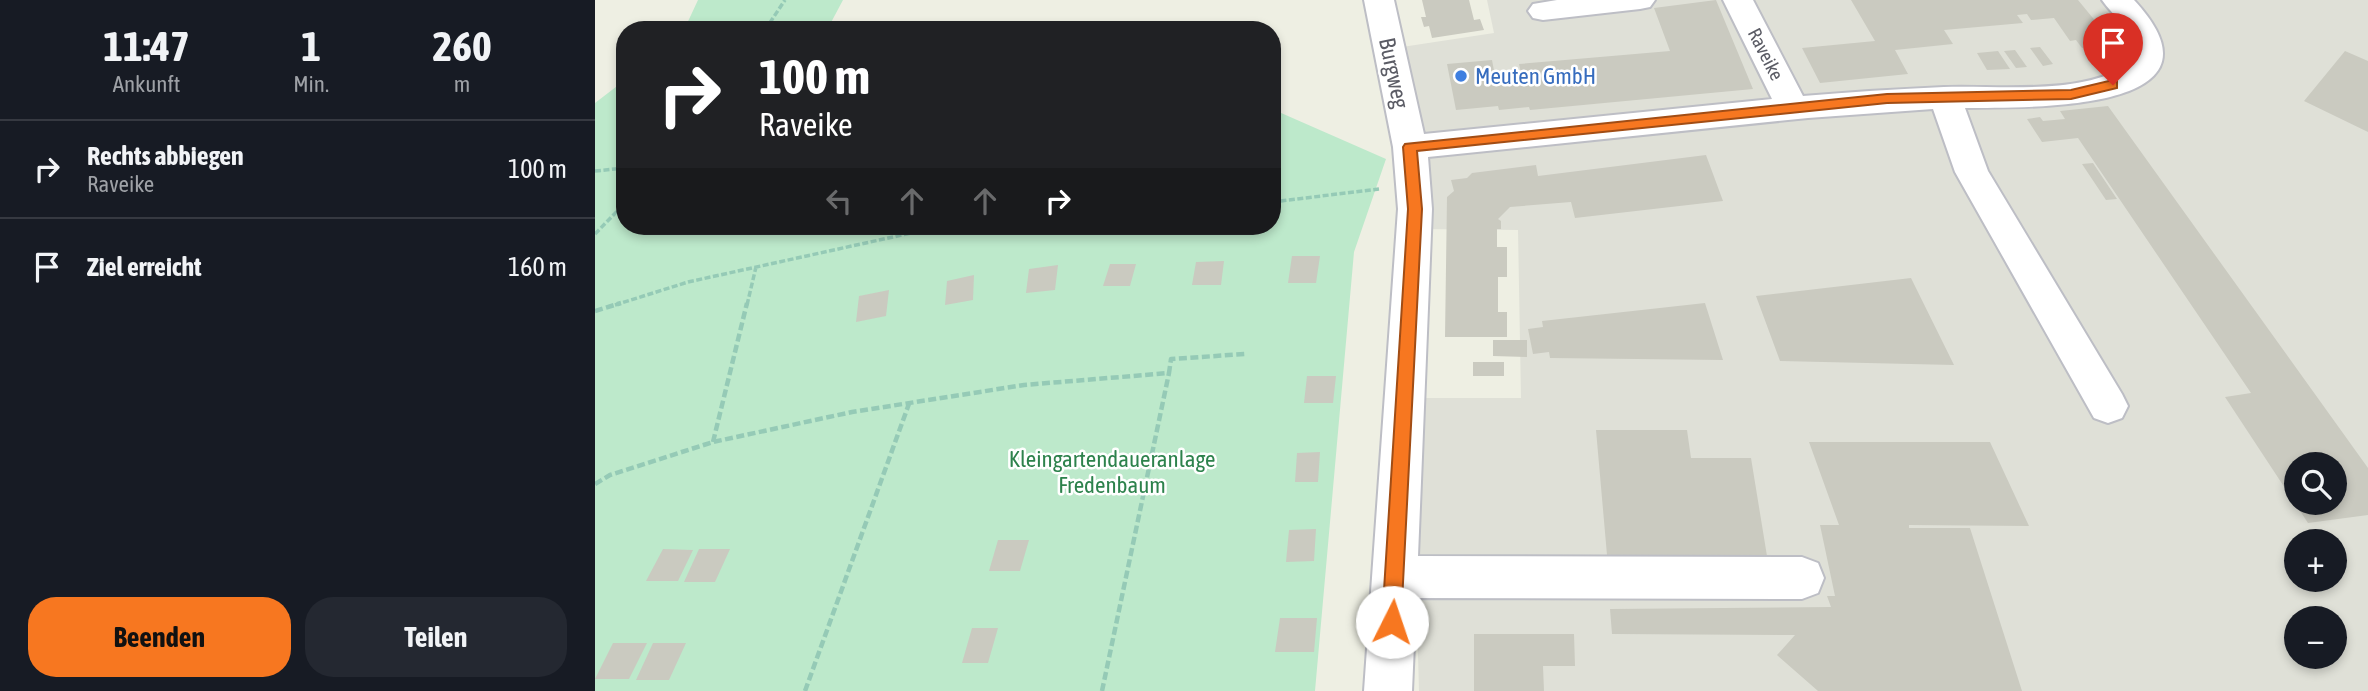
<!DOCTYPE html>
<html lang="de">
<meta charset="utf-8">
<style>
body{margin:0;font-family:"Asap Condensed",sans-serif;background:#242831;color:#f1f3f6;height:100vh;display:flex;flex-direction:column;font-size:26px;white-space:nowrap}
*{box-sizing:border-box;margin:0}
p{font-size:23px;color:#9ea1a6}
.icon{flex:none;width:38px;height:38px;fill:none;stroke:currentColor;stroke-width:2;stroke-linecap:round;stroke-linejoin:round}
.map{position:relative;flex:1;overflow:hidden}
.drawer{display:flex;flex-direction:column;background:#171b24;width:595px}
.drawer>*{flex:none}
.guide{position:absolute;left:21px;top:21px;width:665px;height:214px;border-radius:28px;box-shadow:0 4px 10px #0003;background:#202124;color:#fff;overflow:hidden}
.tools{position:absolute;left:1689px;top:452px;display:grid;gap:14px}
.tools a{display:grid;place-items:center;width:63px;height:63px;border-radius:50%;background:#171b24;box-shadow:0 4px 10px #0003;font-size:35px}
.pin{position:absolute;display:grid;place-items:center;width:60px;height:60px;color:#fff;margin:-72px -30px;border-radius:50% 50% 50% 0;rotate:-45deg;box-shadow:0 0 7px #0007}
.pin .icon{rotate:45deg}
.me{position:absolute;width:77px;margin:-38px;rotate:4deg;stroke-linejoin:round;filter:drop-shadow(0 0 5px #0008)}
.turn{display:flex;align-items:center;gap:24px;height:147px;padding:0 28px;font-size:32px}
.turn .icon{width:91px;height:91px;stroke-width:2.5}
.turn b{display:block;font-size:49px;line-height:60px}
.lanes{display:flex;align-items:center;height:66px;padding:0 28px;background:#0003;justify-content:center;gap:35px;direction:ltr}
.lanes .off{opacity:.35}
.eta{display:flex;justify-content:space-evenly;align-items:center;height:119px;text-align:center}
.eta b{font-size:42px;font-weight:700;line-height:49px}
.button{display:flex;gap:14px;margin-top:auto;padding:14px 28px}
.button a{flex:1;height:80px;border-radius:28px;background:#f77720;color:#111;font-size:28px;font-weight:700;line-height:80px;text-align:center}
.button a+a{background:#242831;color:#f1f3f6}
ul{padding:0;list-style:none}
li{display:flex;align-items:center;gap:21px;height:98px;padding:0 28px;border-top:2px solid #363941}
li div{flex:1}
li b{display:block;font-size:26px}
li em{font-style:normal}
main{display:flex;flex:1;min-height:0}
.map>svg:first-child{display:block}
.industrial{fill:#dfe0d7;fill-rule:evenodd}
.green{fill:#bde9cb}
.building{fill:#cacac0;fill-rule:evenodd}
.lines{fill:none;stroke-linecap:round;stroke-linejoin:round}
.minor-casing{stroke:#bdbec5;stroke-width:4}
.path-far1{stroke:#95cab6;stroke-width:3.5;stroke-dasharray:6 2.5;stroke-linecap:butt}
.path{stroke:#95cab6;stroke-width:4.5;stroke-dasharray:8 3.5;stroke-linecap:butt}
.minor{fill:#fff;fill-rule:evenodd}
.route{fill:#f77720;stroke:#a14d15;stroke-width:2}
.shop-dot{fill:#3f7fe0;stroke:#fff;stroke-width:2.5}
.labels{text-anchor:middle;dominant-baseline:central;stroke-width:5;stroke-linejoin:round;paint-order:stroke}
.far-street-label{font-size:19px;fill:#5b5c65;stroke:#fff}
.street-label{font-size:23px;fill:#5b5c65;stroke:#fff}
.shop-label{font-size:23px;fill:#366cbe;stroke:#fff;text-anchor:start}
.park-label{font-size:23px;fill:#2d824c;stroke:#fff}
</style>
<main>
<section class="drawer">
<div class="eta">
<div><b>11:47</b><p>Ankunft</p></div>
<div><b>1</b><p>Min.</p></div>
<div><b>260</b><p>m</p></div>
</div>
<ul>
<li><svg class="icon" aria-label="right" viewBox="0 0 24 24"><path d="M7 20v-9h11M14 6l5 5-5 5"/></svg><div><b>Rechts abbiegen</b><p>Raveike</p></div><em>100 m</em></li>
<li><svg class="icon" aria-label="arrive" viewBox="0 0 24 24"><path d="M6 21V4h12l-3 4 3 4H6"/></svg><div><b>Ziel erreicht</b></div><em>160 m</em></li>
</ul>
<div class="button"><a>Beenden</a><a>Teilen</a></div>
</section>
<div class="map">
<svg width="1773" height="691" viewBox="0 0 1773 691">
<rect width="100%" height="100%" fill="#eeefe3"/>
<!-- industrial -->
<path class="industrial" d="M 892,0 L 1773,0 L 1773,691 L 824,691 L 816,398 L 926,398 L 923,230 L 824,229 L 807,47 L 899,33 ZM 1701,464 L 1740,464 L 1740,502 L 1701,502 ZM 1701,541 L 1740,541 L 1740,579 L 1701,579 ZM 1701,618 L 1740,618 L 1740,656 L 1701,656 Z"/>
<!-- green -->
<path class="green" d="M 103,0 L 248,0 L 232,30 L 89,30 Z
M 30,80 L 30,226 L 677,226 L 677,109 L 791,159 L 759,252 L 720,691 L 0,691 L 0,103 Z"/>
<!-- building -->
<path class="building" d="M 827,0 L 874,0 L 879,20 L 885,19 L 889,30 L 837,38 L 834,26 L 829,27 L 826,17 L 831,17 Z
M 1121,0 L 1158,89 L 935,110 L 934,107 L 904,110 L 903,106 L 861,110 L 852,64 L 897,60 L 900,76 L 926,73 L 924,64 L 1075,51 L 1059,8 Z
M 1256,0 L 1483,0 L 1502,23 L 1494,25 L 1508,45 L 1487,48 L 1481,40 L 1475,41 L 1459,18 L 1436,20 L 1432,14 L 1422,15 L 1428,23 L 1349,30 L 1358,44 L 1300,50 L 1313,74 L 1225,83 L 1207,48 L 1280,41 Z
M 1520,36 L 1526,43 L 1510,45 L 1505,38 Z
M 1445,47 L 1458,64 L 1448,66 L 1435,48 Z
M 1420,50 L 1432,67 L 1421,68 L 1409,51 Z
M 1403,51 L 1415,69 L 1392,70 L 1382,53 Z
M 1750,51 L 1773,61 L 1773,132 L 1709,101 Z
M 1513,106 L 1773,468 L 1773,515 L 1713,523 L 1630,397 L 1656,393 L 1483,138 L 1447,142 L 1432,119 L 1445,117 L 1448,121 L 1470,119 L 1465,111 ZM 1701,464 L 1740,464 L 1740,502 L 1701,502 Z
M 1111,155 L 1128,201 L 980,218 L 976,202 L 915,207 L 903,219 L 906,221 L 906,229 L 902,229 L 902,247 L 912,247 L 912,277 L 903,277 L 903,312 L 912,312 L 912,337 L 850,337 L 852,197 L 859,191 L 856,180 L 872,178 L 877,173 L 941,165 L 943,176 Z
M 1498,163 L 1522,199 L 1511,200 L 1487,164 Z
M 697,256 L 725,256 L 721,283 L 693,283 Z
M 629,261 L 626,285 L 597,285 L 601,262 Z
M 515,264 L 541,264 L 535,286 L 508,286 Z
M 463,265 L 460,290 L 431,293 L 434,269 Z
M 379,275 L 378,300 L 350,305 L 352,281 Z
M 1316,278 L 1359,365 L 1185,361 L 1161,296 Z
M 294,290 L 291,316 L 261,322 L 264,296 Z
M 1110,303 L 1128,360 L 955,358 L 954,352 L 938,354 L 933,329 L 948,327 L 947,321 Z
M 898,340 L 932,340 L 932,357 L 898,356 Z
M 878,362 L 909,362 L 909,376 L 878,376 Z
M 712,376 L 741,376 L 738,403 L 709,403 Z
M 1001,430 L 1092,430 L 1096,458 L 1156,458 L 1172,556 L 1012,555 Z
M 1214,442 L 1395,442 L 1434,526 L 1314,525 L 1314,528 L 1375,528 L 1427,691 L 1223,691 L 1182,655 L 1200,635 L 1017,634 L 1015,609 L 1236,607 L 1232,596 L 1240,596 L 1225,525 L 1244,525 Z
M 725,452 L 723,482 L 700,482 L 702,453 Z
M 721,529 L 719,561 L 691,562 L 694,530 Z
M 403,540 L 434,540 L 425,571 L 394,571 Z
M 68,549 L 98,550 L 83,581 L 51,581 Z
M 104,549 L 135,549 L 120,582 L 89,582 Z
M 685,618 L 722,618 L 719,652 L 680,652 Z
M 377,628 L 403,628 L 393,663 L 367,663 Z
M 879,634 L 979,634 L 980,666 L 948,666 L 949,691 L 879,691 Z
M 18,643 L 52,643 L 34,679 L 0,679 Z
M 58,643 L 91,643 L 74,680 L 41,680 Z"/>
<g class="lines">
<!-- minor casing -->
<g class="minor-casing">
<path id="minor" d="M 769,0 L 799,0 L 829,134 L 1177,99 L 1128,0 L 1158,0 L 1208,96 C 1255,92 1302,89 1349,87 C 1404,85 1487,96 1534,64 C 1548,37 1520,19 1507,0 L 1539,0 C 1645,114 1431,107 1370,108 L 1393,171 L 1527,394 L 1533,406 L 1527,418 L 1513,423 L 1499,418 L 1360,172 L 1338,109 L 1213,118 L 833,157 L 837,209 L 823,556 L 1207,557 L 1223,563 L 1229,578 L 1223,593 L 1207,599 L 821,598 L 817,691 L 769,691 L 803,209 L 798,147 Z
M 962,0 L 1060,0 L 1055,7 L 1045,9 L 948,20 L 938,18 L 933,11 L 938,4 Z"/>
</g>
<!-- path-far1 -->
<path class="path-far1" d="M 170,30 L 190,0
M 0,171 L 30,168
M 677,202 L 784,189
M 0,234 L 30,203
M 20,305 L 93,282 L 348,226
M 152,305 L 161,267"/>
<!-- path -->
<path class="path" d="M 0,311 L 26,303
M 118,442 L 152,303
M 0,484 L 15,475 L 118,442 L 257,412 L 429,385 L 574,373 L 576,359 L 650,354
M 210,691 L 315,401
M 507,691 L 574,373"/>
<!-- minor -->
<use href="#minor" class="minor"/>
</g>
<!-- route -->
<path class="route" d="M 1518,80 L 1522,81 L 1522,88 L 1476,99 L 1292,103 L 822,151 L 827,209 L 806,622 L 804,629 L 797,632 L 790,629 L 787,622 L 813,209 L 808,147 L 810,144 L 1292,94 L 1476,90 Z"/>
<!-- markers -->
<circle class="shop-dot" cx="866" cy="76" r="7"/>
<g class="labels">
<!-- far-street labels -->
<g class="far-street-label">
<text transform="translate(1171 54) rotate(63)">Raveike</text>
</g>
<!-- street labels -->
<g class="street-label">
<text transform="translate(799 73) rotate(78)">Burgweg</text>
</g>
<!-- shop labels -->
<g class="shop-label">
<text x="880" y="76">Meuten GmbH</text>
</g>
<!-- park labels -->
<g class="park-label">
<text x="517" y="459">Kleingartendaueranlage<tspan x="517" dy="26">Fredenbaum</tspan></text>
</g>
</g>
</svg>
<div class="tools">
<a><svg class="icon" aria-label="search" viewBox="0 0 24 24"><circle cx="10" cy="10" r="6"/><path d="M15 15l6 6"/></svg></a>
<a>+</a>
<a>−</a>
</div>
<div class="pin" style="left:1518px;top:85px;background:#d93025"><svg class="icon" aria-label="arrive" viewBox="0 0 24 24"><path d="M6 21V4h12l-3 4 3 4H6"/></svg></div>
<svg class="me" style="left:797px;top:622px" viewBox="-20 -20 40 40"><circle r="19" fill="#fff"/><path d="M0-13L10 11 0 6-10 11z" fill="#f77720"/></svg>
<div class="guide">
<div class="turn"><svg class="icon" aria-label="right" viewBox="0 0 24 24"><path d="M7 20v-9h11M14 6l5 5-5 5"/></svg><div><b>100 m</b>Raveike</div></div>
<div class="lanes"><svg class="icon off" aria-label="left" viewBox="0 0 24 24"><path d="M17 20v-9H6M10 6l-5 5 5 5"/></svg><svg class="icon off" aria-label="ahead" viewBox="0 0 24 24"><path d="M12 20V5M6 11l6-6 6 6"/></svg><svg class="icon off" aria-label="ahead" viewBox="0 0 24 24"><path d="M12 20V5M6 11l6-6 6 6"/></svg><svg class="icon" aria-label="right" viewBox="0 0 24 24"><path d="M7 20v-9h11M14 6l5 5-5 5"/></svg></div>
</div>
</div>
</main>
